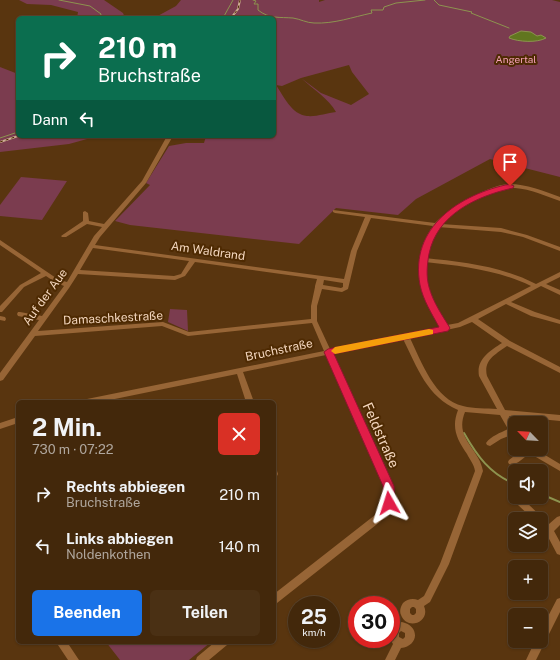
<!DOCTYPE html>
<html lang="de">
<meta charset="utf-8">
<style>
body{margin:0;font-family:"Public Sans",sans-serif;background:#4a3014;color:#f1f3f6;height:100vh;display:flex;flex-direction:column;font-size:15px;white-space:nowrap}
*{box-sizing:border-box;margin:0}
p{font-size:13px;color:#afa69d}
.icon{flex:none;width:22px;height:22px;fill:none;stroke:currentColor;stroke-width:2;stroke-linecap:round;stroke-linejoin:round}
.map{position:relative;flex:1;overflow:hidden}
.sheet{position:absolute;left:16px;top:400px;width:260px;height:244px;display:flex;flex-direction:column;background:#43280b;border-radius:6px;box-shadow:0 1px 3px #0004,0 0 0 1px #5b442c}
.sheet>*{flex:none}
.guide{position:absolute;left:16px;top:16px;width:260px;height:122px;border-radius:6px;box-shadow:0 1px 3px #0004,0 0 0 1px #5b442c;background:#0b6e4f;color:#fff;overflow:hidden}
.needle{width:26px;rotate:295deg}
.buttons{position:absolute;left:508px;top:416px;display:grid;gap:8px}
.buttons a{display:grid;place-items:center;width:40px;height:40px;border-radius:6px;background:#43280b;box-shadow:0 1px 3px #0004,0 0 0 1px #5b442c;font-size:20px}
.speed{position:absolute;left:288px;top:596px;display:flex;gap:8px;font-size:20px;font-weight:700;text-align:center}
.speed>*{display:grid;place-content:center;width:52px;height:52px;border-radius:50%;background:#43280b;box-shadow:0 1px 3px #0004,0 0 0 1px #5b442c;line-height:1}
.speed small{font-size:10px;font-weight:400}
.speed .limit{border:6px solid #d22;background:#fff;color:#111}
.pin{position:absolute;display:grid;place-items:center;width:34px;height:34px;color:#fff;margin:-41px -17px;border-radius:50% 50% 50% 0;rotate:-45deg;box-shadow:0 0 4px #0007}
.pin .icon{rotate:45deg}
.me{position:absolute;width:44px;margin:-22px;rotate:354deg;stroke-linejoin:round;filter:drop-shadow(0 0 3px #0008)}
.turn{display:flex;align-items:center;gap:14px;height:84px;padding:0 16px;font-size:18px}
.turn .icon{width:52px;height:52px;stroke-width:2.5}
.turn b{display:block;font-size:28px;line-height:34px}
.then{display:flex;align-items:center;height:38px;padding:0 16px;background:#0003;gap:8px;font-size:15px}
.round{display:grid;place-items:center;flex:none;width:42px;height:42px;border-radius:6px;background:#4a3014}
.overview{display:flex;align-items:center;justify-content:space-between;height:68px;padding:0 16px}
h1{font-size:24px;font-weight:700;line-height:30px}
.primary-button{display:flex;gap:8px;margin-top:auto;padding:8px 16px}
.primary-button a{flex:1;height:46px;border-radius:6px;background:#1a73e8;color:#fff;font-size:16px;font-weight:700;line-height:46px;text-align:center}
.primary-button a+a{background:#4a3014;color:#f1f3f6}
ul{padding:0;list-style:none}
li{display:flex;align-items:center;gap:12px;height:52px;padding:0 16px}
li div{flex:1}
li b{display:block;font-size:15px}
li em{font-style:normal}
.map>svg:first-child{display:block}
.green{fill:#7b3c4f;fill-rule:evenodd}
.water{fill:#61761f;stroke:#8d934f}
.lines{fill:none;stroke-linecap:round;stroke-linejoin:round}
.stream-far1{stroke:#8d934f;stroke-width:1}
.stream{stroke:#8d934f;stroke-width:2}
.street{fill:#976536;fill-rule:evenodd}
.rail-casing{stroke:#ceaf93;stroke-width:2}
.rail{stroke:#4e2a02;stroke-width:1;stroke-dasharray:3;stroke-linecap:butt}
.route{fill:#e11d48;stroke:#92132f}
.slow{fill:#f59e0b}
.labels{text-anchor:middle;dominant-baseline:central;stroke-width:4;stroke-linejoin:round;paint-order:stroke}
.far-park-label{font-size:10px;fill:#f6a2b9;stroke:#4e2a02}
.street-label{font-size:12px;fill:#f3d6be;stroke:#4e2a02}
.near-street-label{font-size:14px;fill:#f3d6be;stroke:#4e2a02}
</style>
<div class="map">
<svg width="560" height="660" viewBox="0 0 560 660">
<rect width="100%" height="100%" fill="#59350f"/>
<!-- green -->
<path class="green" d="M 19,0 L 104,0 L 123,13 L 125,18 L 77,18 L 78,12 L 51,5 L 27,4 Z
M 181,0 L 319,0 L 319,2 L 325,0 L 552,0 L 560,2 L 560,177 L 490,159 L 416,199 L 398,215 L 336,208 L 299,244 L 130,225 L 115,221 L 150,185 L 146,183 L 169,146 L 186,143 L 204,143 L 206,136 L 274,136 L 274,18 L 154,18 L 176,6 ZM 349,65 L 352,72 L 369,94 L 351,105 L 321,93 L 301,78 ZM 301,78 C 313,89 329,99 336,112 C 327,113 316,117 307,116 C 292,115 283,95 276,85 L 282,86 Z
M 0,67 L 18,74 L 18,136 L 98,136 L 69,144 L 0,152 Z
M 21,177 L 67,181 L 42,220 L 0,216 L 0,205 Z
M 170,309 L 187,310 L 188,331 L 168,322 Z
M 106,642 L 211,642 L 189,660 L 120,660 Z"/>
<!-- water -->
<path class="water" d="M 521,31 L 531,32 L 537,36 L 541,35 L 546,38 C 537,43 519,42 509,38 L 510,36 Z"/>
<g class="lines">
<!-- stream-far1 -->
<path class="stream-far1" d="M 59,0 L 90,6 L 101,14 L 100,18
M 253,0 L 256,1 L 254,4 L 258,4 L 258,10 C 269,19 280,17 293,18 C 300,19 307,23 314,23 C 334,24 353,17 372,13 L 371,10 L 383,10 L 384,7 L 396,3 L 425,0
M 434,0 L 439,5 L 472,12 L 471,13 L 509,28
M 223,18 L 233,0
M 0,138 L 18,132"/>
<!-- stream -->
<path class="stream" d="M 464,433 C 477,456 490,474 515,484
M 541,494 L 560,502"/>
<!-- street -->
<path class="street" d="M 167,136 L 173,136 L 146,183 L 100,237 L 95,245 L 344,279 L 351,251 L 365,217 L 335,213 L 333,212 L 333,210 L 435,223 C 451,208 487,185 509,184 C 526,184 544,191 560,197 L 560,201 C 545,196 531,189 515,188 C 493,186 457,209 441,224 L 501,228 L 527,235 L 560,247 L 560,251 L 523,237 L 501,232 L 438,227 C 431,237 428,246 425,258 C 463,262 501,266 536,284 L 560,272 L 560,277 L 546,284 L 560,290 L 560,295 L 541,286 L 511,302 L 535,312 L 560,320 L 560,324 L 531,316 L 506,304 L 478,319 L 510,341 L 560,367 L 560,373 L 507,346 C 496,354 483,360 487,376 L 505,410 L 560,415 L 560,421 L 509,416 L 515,428 L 515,438 L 512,437 L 511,435 L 501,439 L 490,446 L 487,445 L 486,443 C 491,436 500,433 508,429 L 500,415 L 465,412 C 454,439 479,448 483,471 L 449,564 L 430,602 L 424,606 C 431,622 407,631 401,615 C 399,611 401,606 403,603 C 407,599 413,598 418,600 L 424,596 L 440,564 L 475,471 C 474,464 470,460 467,454 C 457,439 451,428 458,410 C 427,397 417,367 403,339 L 332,354 L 390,480 C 396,496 392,508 381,521 L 277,603 L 274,604 L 274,594 L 375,515 C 385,504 387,494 382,480 L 326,355 L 243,372 L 254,402 L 246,402 L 237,374 L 100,402 L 83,402 L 84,400 L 87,399 L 324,351 L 312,323 L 188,336 L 162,326 L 35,336 L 3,380 L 0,381 L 0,373 L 39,320 L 18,316 L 17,314 L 18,312 L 20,312 L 42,316 L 64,286 L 55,282 L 46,276 L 24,287 L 2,312 L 0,312 L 0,306 L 20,285 L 41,273 L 0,245 L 0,240 L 59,280 L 67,282 L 94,236 L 102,227 L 87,224 L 66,237 L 62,237 L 61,236 L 83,221 L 83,212 L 85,211 L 88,213 L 89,221 L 104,224 L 142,181 ZM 371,218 L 433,226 C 407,262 422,293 441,327 L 330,349 L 317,321 L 317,306 L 322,289 L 342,292 L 348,289 L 357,251 ZM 93,248 L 189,261 L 181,274 L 174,276 L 80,270 ZM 195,262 L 317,279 L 315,286 L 315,287 L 311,306 L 311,319 L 189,332 L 163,322 L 38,331 L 69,288 L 78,274 L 175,280 L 185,276 ZM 425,262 C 462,266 498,270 531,286 L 458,323 L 447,325 C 435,305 425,286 425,262 ZM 324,280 L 343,283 L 343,287 L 341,288 L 323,285 ZM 472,322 L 502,343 C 490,351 476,359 479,376 L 497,409 C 486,408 474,409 463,406 C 435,400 421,361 410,338 L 460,327 ZM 412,607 L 414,607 L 416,609 L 416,613 L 414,615 L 412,615 L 410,613 L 410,609 Z
M 0,316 L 5,317 L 6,319 L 5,321 L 0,320 Z
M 18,417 L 18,423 L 0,429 L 0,423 Z
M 523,449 L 535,449 L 560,464 L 560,471 L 529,453 C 524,458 516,466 509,464 L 508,462 L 509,460 Z
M 274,470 L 277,471 L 278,474 L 277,476 L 274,477 Z
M 517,497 L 523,497 L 525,501 L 549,524 L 557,517 L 560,516 L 560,525 L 554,531 L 560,542 L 560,555 L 557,554 L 546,533 L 541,527 L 541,519 L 533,519 L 518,505 L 516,499 Z
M 560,598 L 560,612 L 536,660 L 526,660 L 535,641 L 541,641 L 541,630 L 557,599 Z
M 402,622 C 420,626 419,646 401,648 L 395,660 L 385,660 L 393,644 L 390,639 L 391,639 L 391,628 L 395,624 ZM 401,631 L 405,633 L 405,637 L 403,639 L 399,637 L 399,633 Z
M 56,642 L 67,642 L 79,660 L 68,660 Z
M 215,642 L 228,642 L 227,645 L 209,660 L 196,660 L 197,657 Z"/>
<!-- rail casing -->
<g class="rail-casing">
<path id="rail" d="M 231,18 L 238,9 L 240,0
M 0,142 L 18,136"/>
</g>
<!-- rail -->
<use href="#rail" class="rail"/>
</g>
<!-- route -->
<path class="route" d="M 510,184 L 514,186 L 513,188 C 477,196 437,214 429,254 C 427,265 426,276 429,287 C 433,302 442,315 450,328 L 448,331 L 334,354 L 394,486 L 395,503 L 393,506 L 385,506 L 383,486 L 324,352 L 328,349 L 439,327 C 432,314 423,300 420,285 C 409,227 460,194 510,184 Z"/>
<!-- slow -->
<path class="slow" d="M 429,329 L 433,330 L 433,334 L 335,354 L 331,351 L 335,347 Z"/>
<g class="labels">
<!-- far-park labels -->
<g class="far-park-label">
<text x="516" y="59">Angertal</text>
</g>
<!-- street labels -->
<g class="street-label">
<text transform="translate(208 251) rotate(8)">Am Waldrand</text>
<text transform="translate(45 297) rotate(-54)">Auf der Aue</text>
<text transform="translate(113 318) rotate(-3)">Damaschkestraße</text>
<text transform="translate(279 350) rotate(-12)">Bruchstraße</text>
</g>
<!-- near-street labels -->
<g class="near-street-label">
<text transform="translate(381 435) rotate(66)">Feldstraße</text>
</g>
</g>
</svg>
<div class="buttons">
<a><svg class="needle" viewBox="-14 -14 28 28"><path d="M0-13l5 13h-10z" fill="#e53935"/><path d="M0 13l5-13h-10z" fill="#afa69d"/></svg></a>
<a><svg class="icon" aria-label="sound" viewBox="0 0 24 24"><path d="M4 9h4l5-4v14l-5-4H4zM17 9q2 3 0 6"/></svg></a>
<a><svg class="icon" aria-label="layers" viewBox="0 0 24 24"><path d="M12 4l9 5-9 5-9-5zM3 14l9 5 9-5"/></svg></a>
<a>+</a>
<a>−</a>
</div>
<div class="speed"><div>25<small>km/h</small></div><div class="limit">30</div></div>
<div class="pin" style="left:510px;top:186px;background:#d93025"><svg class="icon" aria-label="arrive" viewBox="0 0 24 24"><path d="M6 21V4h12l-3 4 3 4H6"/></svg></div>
<svg class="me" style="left:389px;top:503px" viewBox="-20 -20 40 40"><path d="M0-17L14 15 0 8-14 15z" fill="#e11d48" stroke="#fff" stroke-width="4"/></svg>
<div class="guide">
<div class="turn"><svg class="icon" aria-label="right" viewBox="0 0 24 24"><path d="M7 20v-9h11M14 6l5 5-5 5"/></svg><div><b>210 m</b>Bruchstraße</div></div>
<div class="then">Dann<svg class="icon" aria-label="left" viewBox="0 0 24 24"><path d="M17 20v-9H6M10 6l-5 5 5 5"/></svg></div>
</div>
<section class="sheet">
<div class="overview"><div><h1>2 Min.</h1><p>730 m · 07:22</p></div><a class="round" style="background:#d93025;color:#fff"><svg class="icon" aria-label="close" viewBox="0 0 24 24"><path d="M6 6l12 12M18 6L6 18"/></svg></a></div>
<ul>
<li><svg class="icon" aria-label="right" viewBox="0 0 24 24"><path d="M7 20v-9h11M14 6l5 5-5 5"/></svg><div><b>Rechts abbiegen</b><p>Bruchstraße</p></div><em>210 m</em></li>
<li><svg class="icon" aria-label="left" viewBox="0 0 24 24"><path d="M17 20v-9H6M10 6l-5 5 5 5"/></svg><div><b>Links abbiegen</b><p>Noldenkothen</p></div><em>140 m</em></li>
</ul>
<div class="primary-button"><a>Beenden</a><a>Teilen</a></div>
</section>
</div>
